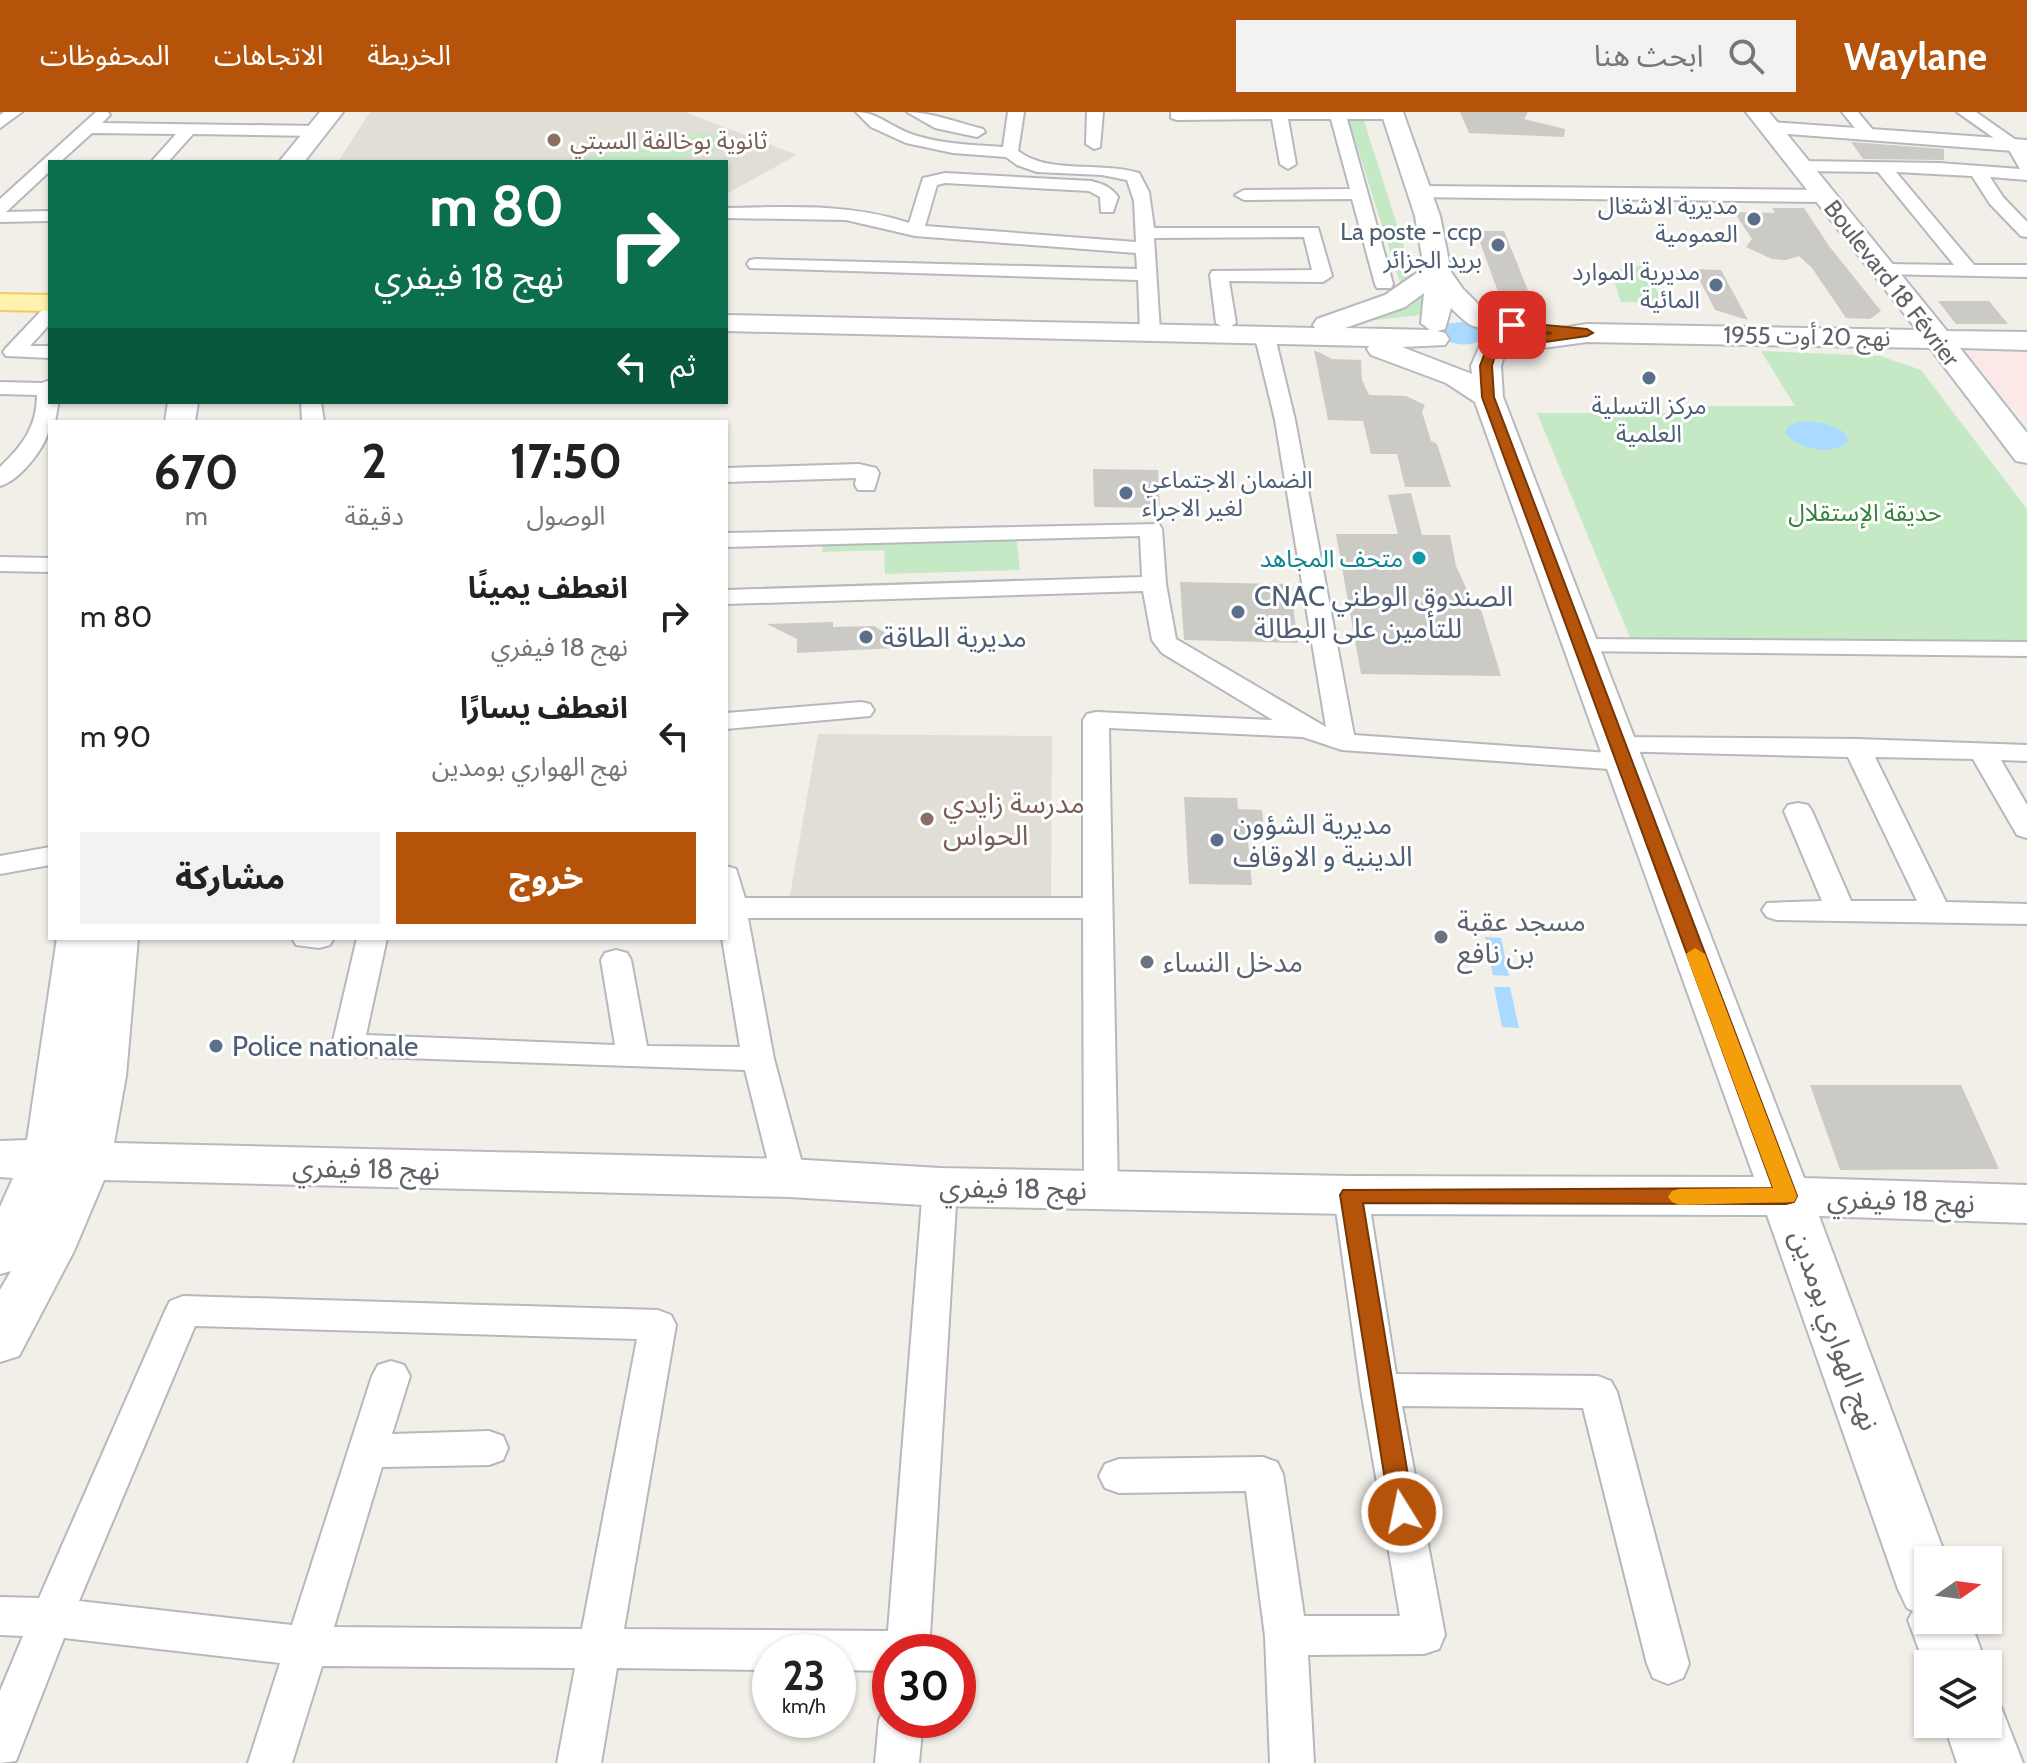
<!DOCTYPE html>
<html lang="ar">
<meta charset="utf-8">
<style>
body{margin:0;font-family:Cabin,"Noto Sans Arabic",sans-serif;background:#f2f2f2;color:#222;direction:rtl;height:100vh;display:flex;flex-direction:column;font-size:30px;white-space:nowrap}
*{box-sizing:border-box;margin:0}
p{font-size:26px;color:#767676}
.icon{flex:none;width:44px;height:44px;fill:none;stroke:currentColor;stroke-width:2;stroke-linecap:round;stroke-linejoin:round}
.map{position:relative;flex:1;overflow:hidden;direction:ltr}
.side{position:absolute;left:48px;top:308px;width:680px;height:520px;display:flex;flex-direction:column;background:#fff;border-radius:0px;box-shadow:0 2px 6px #0004;direction:rtl}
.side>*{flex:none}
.guide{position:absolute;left:48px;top:48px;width:680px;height:244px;border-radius:0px;box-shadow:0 2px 6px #0004;direction:rtl;background:#0b6e4f;color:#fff;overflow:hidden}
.needle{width:52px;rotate:76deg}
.buttons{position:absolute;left:1914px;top:1434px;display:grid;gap:16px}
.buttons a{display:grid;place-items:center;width:88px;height:88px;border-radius:0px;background:#fff;box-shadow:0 2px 6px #0004;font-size:40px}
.speed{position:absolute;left:752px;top:1522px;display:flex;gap:16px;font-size:40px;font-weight:700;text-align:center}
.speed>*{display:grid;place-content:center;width:104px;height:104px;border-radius:50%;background:#fff;box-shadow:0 2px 6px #0004;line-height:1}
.speed small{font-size:20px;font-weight:400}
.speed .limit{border:12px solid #d22;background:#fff;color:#111}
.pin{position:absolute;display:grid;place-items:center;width:68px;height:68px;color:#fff;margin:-34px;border-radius:16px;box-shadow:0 4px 12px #0006}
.me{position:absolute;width:88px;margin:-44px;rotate:350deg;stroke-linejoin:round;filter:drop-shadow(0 0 6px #0008)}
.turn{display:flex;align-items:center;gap:28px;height:168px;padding:0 32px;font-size:36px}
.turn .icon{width:104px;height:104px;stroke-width:2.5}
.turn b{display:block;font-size:56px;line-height:68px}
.then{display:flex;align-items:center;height:76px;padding:0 32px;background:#0003;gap:16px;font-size:30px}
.eta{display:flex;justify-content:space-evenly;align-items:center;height:136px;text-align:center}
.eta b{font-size:48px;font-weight:800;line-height:56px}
.button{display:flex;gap:16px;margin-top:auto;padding:16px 32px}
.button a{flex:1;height:92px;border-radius:0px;background:#b45309;color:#fff;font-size:32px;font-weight:800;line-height:92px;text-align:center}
.button a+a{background:#f2f2f2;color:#222}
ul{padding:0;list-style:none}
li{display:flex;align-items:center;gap:24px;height:120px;padding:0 32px}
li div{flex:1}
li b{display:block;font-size:30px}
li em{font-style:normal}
header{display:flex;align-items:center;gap:48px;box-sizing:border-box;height:112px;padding:0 40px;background:#b45309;color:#fff}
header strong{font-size:38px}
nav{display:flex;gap:44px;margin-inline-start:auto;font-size:28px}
.search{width:560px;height:72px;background:#f2f2f2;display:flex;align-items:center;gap:20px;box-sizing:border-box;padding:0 28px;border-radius:0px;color:#767676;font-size:30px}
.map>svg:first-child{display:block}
.education{fill:#e1ded6}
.medical{fill:#fce8e6}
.green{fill:#c5e8c5}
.water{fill:#aadaff}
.building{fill:#cccac5}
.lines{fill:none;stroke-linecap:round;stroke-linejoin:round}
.minor-casing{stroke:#b5b8bc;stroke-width:4}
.tertiary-casing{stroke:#b5b8bc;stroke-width:4}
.secondary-casing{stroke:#b6babf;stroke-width:4}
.primary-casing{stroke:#f2c960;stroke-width:4}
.minor{fill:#fff;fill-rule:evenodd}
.tertiary{fill:#fff;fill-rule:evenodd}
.secondary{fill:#fff;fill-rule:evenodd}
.primary{fill:#fff2af;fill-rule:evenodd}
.route{fill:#b45309;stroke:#753606;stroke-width:2}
.slow{fill:#f59e0b}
.education-dot{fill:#8d6e63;stroke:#fff;stroke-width:3}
.service-dot{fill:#5c6f8a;stroke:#fff;stroke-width:3}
.culture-dot{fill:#0f9aa8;stroke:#fff;stroke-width:3}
.worship-dot{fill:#6b7280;stroke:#fff;stroke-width:3}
.labels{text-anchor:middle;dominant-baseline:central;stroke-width:6;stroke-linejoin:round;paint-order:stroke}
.far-education-label{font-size:24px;fill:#785e54;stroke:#fff;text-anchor:start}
.far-service-label{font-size:24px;fill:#4e5e75;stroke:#fff;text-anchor:end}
.far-street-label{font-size:24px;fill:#5f6368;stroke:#fff}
.far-park-label{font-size:24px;fill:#348238;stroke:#fff}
.far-culture-label{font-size:24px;fill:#0d838f;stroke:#fff;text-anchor:end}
.service-label{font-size:28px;fill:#4e5e75;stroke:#fff;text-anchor:start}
.education-label{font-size:28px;fill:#785e54;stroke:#fff;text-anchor:start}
.worship-label{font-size:28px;fill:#5b616d;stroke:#fff;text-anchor:start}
.street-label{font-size:28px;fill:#5f6368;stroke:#fff}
</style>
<header>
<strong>Waylane</strong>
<div class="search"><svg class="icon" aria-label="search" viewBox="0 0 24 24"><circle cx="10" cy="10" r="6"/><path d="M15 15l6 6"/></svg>ابحث هنا</div>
<nav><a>الخريطة</a><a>الاتجاهات</a><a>المحفوظات</a></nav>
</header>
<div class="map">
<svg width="2027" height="1651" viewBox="0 0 2027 1651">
<rect width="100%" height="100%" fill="#f1efe8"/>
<!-- education -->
<path class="education" d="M 370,0 L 685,0 L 797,43 L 726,82 L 726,50 L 338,50 Z
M 818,622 L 1052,624 L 1051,789 L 789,789 Z"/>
<!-- medical -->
<path class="medical" d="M 1966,240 L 2027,240 L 2027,312 Z"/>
<!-- green -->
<path class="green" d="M 1349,9 L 1364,9 L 1413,163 L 1402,177 Z
M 707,21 L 737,35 L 661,50 L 561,50 Z
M 1629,154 L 1645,154 L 1663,191 L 1621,190 L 1611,160 Z
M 1428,176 L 1425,199 L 1420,203 L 1367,209 L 1397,196 Z
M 1761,239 L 1880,244 L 1921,258 L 2027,397 L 2027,528 L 1631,528 L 1537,301 L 1680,301 L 1688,294 L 1795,294 Z
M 1016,423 L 1020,458 L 885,462 L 884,438 L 822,440 L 823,429 Z"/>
<!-- water -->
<path class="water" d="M 1463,210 L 1484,217 L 1487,224 C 1473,237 1449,234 1435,221 L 1442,212 Z
M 1798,310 C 1816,308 1832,311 1846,322 L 1848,330 C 1832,344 1797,338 1785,320 L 1788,314 Z
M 1485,825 L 1501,826 L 1509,864 L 1493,863 Z
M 1494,875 L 1510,875 L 1519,916 L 1502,915 Z"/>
<!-- building -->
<path class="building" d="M 1460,0 L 1528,0 L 1524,7 L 1565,17 L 1564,25 L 1469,21 Z
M 1851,30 L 1944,37 L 1944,48 L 1863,47 Z
M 1772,96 L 1804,96 L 1829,134 L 1881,199 L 1870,207 L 1846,206 L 1812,156 L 1799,144 L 1786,148 L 1772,147 L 1746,135 L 1752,127 L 1734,100 L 1775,101 Z
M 1476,119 L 1504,119 L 1540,208 L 1503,194 Z
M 1694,157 L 1721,158 L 1748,208 L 1715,198 Z
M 1938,189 L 1989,189 L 2008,212 L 1956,212 Z
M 1314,238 L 1332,247 L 1361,248 L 1362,268 L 1369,283 L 1406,284 L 1425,293 L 1422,300 L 1431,329 L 1437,332 L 1451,375 L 1405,375 L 1397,342 L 1371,342 L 1363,309 L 1328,308 Z
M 1093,357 L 1158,358 L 1160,396 L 1094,395 Z
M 1411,381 L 1422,423 L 1450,423 L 1456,454 L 1473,491 L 1479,491 L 1501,564 L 1361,562 L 1336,422 L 1398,422 L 1388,383 Z
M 1180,470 L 1290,472 L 1298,531 L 1184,528 Z
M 833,510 L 833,515 L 874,514 L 884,520 L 894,536 L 797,541 L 797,527 L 767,512 Z
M 1184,685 L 1237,686 L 1238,697 L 1262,698 L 1264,719 L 1247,718 L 1252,773 L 1189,772 Z
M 1810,973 L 1961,973 L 1999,1057 L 1840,1058 Z"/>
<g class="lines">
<!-- minor casing -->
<g class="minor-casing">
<path id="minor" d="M 4,0 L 22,0 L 0,16 L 0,3 Z
M 96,0 L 108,0 L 110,3 L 102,11 L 317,14 L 325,19 L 317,24 L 193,22 L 168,50 L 151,50 L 176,22 L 92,21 L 60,50 L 50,50 L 50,59 L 6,100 L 50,99 L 50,109 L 0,110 L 0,87 Z
M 856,0 C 878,0 892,16 914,23 C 942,32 973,33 1003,35 L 1008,0 L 1024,0 L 1018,39 C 1050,63 1099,49 1139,61 L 1149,80 L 1154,116 L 1318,116 L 1332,164 L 1323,170 L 1229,169 L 1236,211 L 1226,217 L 1216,211 L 1210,163 L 1212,159 L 1312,158 L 1304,125 L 1154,126 L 1160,219 L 1150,225 L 1140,219 L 1138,168 L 750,156 L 747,152 L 750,148 L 756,147 L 1137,157 L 1136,141 L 915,124 L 846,108 L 726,106 L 726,96 C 787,95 850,91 909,111 L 923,66 L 945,61 L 1091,69 C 1103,72 1111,75 1118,85 L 1113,100 L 1101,100 L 1100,85 L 1089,79 L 945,71 L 937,73 L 925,114 L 1136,130 L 1134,89 L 1127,68 L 1102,63 L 1037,60 L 1017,53 L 1006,45 L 953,41 L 906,31 L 871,15 Z
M 907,0 C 930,0 959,11 983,17 L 985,20 L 977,25 L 935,16 Z
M 1087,0 L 1103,0 L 1100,35 L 1094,37 L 1086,32 Z
M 1171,0 L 1399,0 L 1399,5 L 1393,7 L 1347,7 L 1393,172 L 1391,176 L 1377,176 L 1375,172 L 1352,87 L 1244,88 L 1235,83 L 1244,78 L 1350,77 L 1331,7 L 1288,7 L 1296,52 L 1288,57 L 1280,52 L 1272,7 L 1177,8 L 1171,6 Z
M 1842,0 L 1858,0 L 1877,23 L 1875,26 L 1863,26 Z
M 1957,0 L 1976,0 L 2023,33 L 2027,40 L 2027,68 L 1990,65 L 2003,85 L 2027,110 L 2027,125 L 2021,124 L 1990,92 L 1972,64 L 1896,60 L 1974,153 L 2027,153 L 2027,165 L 1879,162 L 1876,158 L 1879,154 L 1885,152 L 1954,153 L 1878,60 L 1801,59 L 1793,54 L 1801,49 L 1939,51 L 2020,57 L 2008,36 Z
M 50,195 L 50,212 L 30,234 L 50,234 L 50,246 L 6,244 L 3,240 L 6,236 L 43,197 Z
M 1264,215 L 1274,221 L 1295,308 L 1354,623 L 1623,642 L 1633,644 L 1636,650 L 1633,656 L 1623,658 L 1342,638 L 1303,625 L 1109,616 L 1118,1077 L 1113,1086 L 1101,1090 L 1089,1086 L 1084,1077 L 1083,806 L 748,806 L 774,947 L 806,1066 L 801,1075 L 789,1079 L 777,1075 L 772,1066 L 745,958 L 348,944 L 337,941 L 332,933 L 357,826 L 387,826 L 366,923 L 615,933 L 601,848 L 605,841 L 616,838 L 627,841 L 631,848 L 647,934 L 740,935 L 722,826 L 726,826 L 726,754 L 736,757 L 745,786 L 1083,786 L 1083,608 L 1087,602 L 1096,600 L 1273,608 L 1162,541 L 1152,528 L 1143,479 L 726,492 L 726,478 L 1142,465 L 1140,424 L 726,435 L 726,421 L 1159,412 L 1162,417 L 1166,472 L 1176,527 L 1326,615 L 1275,308 L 1254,221 Z
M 50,268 L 50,290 L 58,290 L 58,293 L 55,310 L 50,310 C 50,331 21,368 0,374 L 0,355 C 22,334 37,315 37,283 L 0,282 L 0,270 L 42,271 Z
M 301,290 L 321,290 L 324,310 L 302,310 Z
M 859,352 L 876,356 L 879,361 L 874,378 L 858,378 L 855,373 L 856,366 L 726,370 L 726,356 Z
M 0,445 L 50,446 L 50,460 L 0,459 Z
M 1582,527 L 2027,530 L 2027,544 L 1573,539 L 1570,534 L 1573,529 Z
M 861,590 L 870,592 L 874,598 L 870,604 L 726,617 L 726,601 Z
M 1618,625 L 1857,627 L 2027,633 L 2027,649 L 2001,648 L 2027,693 L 2027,726 L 2017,723 L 1973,647 L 1875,645 L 1946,790 L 2027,792 L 2027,812 L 1777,808 L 1767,805 L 1762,798 L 1767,791 L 1822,789 L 1784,699 L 1788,693 L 1798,691 L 1808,693 L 1812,699 L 1851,789 L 1917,789 L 1848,645 L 1609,639 L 1605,633 L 1609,627 Z
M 50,735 L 50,753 L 0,762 L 0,744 Z
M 292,826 L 334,826 L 330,833 L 319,836 L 296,833 Z
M 940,1062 L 952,1066 L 957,1075 L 929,1540 L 890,1540 L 890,1559 L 838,1558 L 838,1540 L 770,1540 L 770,1558 L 617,1556 L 601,1651 L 557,1651 L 575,1556 L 322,1554 L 292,1651 L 248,1651 L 280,1551 L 64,1526 L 16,1649 L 0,1651 L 0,1579 L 23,1524 L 0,1523 L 0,1485 L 39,1486 L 165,1199 L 170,1189 L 183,1184 L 658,1198 L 671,1203 L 676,1213 L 624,1517 L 888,1519 L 923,1075 L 928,1066 ZM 195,1214 L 637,1227 L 582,1517 L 334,1515 L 382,1355 L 489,1353 L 503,1348 L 508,1336 L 503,1324 L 489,1319 L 392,1322 L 410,1264 L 404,1253 L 391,1249 L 378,1253 L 372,1264 L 292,1513 L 79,1489 Z
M 1351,1070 L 1363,1074 L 1368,1083 L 1396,1262 L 1598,1264 L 1611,1269 L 1617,1280 L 1689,1552 L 1683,1566 L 1668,1572 L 1653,1566 L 1647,1552 L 1583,1296 L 1402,1294 L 1445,1523 L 1439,1537 L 1424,1542 L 1308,1543 L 1314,1651 L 1270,1651 L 1265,1524 L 1246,1379 L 1119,1381 L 1105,1376 L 1099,1364 L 1105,1352 L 1119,1347 L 1263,1345 L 1277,1350 L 1283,1362 L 1304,1504 L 1400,1504 L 1361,1278 L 1334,1083 L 1339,1074 Z
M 890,1592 L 890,1608 L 923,1608 L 919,1651 L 875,1651 L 879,1608 L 886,1593 Z"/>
</g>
<!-- tertiary casing -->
<g class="tertiary-casing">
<path id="tertiary" d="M 1770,10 L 2027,28 L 2027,40 L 1763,20 L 1760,16 L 1763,12 Z
M 1420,74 L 1825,78 L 1836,84 L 1825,90 L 1412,85 L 1409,80 Z"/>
</g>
<!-- secondary casing -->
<g class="secondary-casing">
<path id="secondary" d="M 320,0 L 343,0 L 304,50 L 279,50 Z
M 1381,0 L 1403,0 L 1440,104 L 1451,160 L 1463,177 L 1494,208 L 1490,214 C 1471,219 1464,208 1451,196 L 1445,217 L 1437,219 L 1445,221 L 1449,227 L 1445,233 L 1402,235 L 1472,262 L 1471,254 L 1482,229 L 1587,212 L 1917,218 L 1746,0 L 1769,0 L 1947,219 L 2027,220 L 2027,238 L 1960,236 L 2027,321 L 2027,351 L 2016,349 L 1930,236 L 1587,230 L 1505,241 L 1501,254 L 1503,285 L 1804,1066 L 2027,1073 L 2027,1111 L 1819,1104 L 1947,1448 L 1928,1448 L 1928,1508 L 1970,1508 L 1986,1552 L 1928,1552 L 1928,1562 L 1908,1508 L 1913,1499 L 1907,1496 L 1898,1477 L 1767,1103 L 1351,1102 L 940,1094 L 789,1085 L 104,1068 L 74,1139 L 19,1244 L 0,1250 L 0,1178 L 11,1159 L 0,1162 L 0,1095 L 13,1066 L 0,1065 L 0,1029 L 27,1028 L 57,826 L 138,826 L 126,964 L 114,1031 L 789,1047 L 940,1056 L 1351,1064 L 1754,1065 L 1475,290 L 1446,271 L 1371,243 L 1367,237 L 1369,234 L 726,219 L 726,203 L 1315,216 L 1313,213 L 1317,207 L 1385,183 L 1424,156 L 1415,104 ZM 1424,181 L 1421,211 L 1430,218 L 1345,216 L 1405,195 Z
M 168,290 L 198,290 L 195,310 L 165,310 Z
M 1988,1586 L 1999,1590 L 2023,1651 L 1957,1651 L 1944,1612 L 1988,1612 Z"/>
</g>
<!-- primary casing -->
<g class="primary-casing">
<path id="primary" d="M 0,182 L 50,183 L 50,199 L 0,198 Z"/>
</g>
<!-- minor -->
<use href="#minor" class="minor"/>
<!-- tertiary -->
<use href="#tertiary" class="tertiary"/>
<!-- secondary -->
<use href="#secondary" class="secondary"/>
<!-- primary -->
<use href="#primary" class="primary"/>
</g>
<!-- route -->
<path class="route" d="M 1512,210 L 1587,217 L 1593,221 L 1587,224 L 1497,237 L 1492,254 L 1494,285 L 1797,1084 L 1794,1090 L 1786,1092 L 1363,1091 L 1414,1400 L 1411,1408 L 1402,1411 L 1394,1408 L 1390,1400 L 1340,1083 L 1343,1078 L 1773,1076 L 1482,285 L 1480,254 L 1488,232 L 1552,221 L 1508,216 L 1507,213 Z"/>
<!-- slow -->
<path class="slow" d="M 1695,836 L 1705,842 L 1797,1084 L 1794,1090 L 1679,1093 L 1672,1090 L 1668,1085 L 1672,1079 L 1679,1077 L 1773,1076 L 1686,842 Z"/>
<!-- markers -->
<g class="education-dot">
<circle cx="554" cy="28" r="8"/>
<circle cx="927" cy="707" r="8"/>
</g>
<g class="service-dot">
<circle cx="1754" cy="107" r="8"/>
<circle cx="1498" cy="133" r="8"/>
<circle cx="1716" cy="173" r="8"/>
<circle cx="1649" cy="266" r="8"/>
<circle cx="1126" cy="381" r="8"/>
<circle cx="1238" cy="500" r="8"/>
<circle cx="866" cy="525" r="8"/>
<circle cx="1217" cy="728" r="8"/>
<circle cx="216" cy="934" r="8"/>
</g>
<circle class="culture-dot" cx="1419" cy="446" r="8"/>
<g class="worship-dot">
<circle cx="1441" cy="825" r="8"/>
<circle cx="1147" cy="850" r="8"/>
</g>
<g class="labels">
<!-- far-education labels -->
<g class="far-education-label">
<text x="570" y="28">ثانوية بوخالفة السبتي</text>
</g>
<!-- far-service labels -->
<g class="far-service-label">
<text x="1738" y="93">مديرية الاشغال<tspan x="1738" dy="28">العمومية</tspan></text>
<text x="1482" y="119">La poste - ccp<tspan x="1482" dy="28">بريد الجزائر</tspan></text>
<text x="1700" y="159">مديرية الموارد<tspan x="1700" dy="28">المائية</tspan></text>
<text x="1649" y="293" text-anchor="middle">مركز التسلية<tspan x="1649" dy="28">العلمية</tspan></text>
<text x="1142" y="367" text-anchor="start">الضمان الاجتماعي<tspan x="1142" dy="28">لغير الاجراء</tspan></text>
</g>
<!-- far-street labels -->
<g class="far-street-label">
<text transform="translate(1892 171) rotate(52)">Boulevard 18 Février</text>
<text transform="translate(1807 224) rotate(1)">نهج 20 أوت 1955</text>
</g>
<!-- far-park labels -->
<g class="far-park-label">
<text x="1865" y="400">حديقة الإستقلال</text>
</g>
<!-- far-culture labels -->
<g class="far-culture-label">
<text x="1403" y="446">متحف المجاهد</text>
</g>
<!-- service labels -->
<g class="service-label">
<text x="1254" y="484">CNAC الصندوق الوطني<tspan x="1254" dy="32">للتأمين على البطالة</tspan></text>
<text x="882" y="525">مديرية الطاقة</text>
<text x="1233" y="712">مديرية الشؤون<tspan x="1233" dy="32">الدينية و الاوقاف</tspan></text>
<text x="232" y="934">Police nationale</text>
</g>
<!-- education labels -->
<g class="education-label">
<text x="943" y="691">مدرسة زايدي<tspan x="943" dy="32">الحواس</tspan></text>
</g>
<!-- worship labels -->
<g class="worship-label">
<text x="1457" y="809">مسجد عقبة<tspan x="1457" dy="32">بن نافع</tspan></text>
<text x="1163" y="850">مدخل النساء</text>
</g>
<!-- street labels -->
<g class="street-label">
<text transform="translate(366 1056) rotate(1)">نهج 18 فيفري</text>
<text transform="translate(1013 1076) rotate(1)">نهج 18 فيفري</text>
<text transform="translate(1901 1088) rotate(2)">نهج 18 فيفري</text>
<text transform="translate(1835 1218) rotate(70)">نهج الهواري بومدين</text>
</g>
</g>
</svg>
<div class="buttons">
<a><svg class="needle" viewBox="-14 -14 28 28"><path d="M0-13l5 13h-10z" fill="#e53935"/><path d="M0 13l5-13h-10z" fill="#767676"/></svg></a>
<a><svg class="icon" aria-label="layers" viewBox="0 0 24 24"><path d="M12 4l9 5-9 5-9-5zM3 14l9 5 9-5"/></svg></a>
</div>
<div class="speed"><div>23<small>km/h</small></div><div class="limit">30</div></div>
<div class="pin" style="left:1512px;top:213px;background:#d93025"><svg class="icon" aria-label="arrive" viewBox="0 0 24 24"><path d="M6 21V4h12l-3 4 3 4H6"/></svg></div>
<svg class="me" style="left:1402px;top:1400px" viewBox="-20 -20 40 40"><circle r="17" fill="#b45309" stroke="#fff" stroke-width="3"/><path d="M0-11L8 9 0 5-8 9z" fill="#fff"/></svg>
<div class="guide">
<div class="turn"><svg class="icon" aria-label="right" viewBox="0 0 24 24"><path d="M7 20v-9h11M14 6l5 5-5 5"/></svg><div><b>80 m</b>نهج 18 فيفري</div></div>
<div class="then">ثم<svg class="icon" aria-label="left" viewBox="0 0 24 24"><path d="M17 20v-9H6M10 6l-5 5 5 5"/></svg></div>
</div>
<section class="side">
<div class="eta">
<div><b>17:50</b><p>الوصول</p></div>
<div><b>2</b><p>دقيقة</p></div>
<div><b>670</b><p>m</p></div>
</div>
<ul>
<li><svg class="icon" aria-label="right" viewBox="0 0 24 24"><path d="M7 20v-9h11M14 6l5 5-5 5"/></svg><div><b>انعطف يمينًا</b><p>نهج 18 فيفري</p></div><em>80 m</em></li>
<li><svg class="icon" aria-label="left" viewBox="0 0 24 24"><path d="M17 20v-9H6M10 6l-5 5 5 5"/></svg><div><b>انعطف يسارًا</b><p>نهج الهواري بومدين</p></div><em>90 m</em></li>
</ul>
<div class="button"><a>خروج</a><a>مشاركة</a></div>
</section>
</div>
